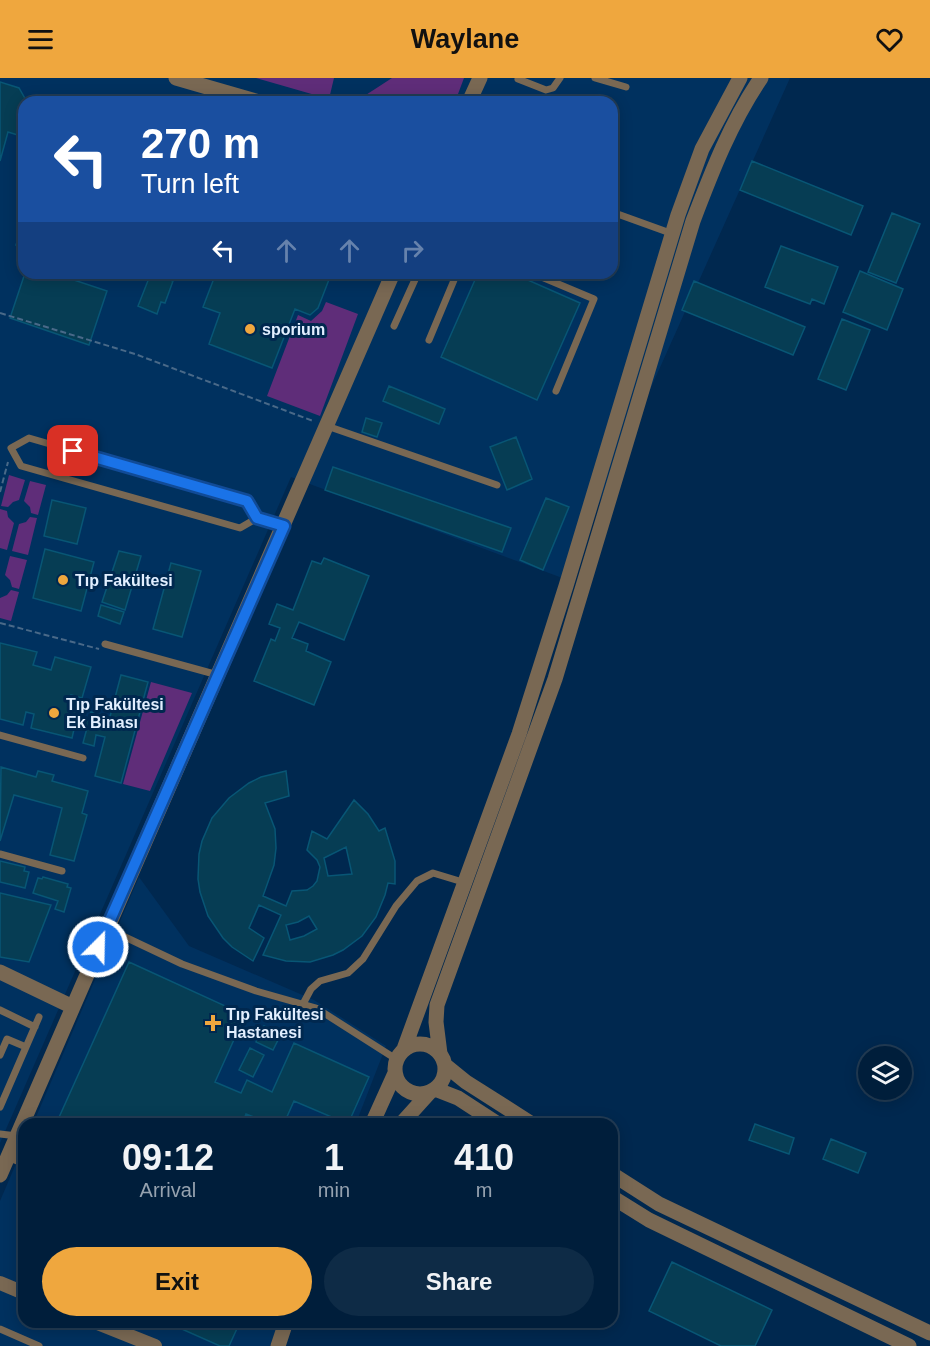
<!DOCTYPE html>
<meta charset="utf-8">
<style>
body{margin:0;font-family:Helvetica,sans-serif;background:#0e2b46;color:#f1f3f6;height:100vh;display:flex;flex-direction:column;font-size:22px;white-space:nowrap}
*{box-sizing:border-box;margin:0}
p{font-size:20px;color:#95a2af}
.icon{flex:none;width:33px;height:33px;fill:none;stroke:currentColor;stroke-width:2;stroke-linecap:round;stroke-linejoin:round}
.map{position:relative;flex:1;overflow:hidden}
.drawer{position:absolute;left:18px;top:1040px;width:600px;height:210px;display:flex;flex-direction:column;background:#001e3b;border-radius:18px;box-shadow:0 3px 15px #0003,0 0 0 2px #223c55}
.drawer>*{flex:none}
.top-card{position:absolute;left:18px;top:18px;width:600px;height:183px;border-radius:18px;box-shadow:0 3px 15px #0003,0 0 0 2px #223c55;background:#1a4fa0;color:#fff;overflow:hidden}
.tools{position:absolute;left:858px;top:968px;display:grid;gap:12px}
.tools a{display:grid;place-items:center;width:54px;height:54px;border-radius:50%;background:#001e3b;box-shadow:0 3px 15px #0003,0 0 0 2px #223c55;font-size:30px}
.pin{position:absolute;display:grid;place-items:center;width:51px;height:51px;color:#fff;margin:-26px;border-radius:12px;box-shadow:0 3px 9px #0006}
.me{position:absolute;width:66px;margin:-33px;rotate:23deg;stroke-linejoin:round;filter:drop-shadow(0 0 4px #0008)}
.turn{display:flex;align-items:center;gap:21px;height:126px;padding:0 24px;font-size:27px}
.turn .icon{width:78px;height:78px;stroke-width:2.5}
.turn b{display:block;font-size:42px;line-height:51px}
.lanes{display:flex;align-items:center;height:57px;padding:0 24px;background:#0003;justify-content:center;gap:30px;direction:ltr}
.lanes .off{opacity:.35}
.eta{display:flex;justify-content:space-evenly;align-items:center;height:102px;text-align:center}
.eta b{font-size:36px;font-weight:700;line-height:42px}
.cta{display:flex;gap:12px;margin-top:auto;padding:12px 24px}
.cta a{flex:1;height:69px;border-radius:36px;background:#efa73e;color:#111;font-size:24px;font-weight:700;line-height:69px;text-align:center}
.cta a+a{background:#0e2b46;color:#f1f3f6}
header{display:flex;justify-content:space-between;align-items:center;height:78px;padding:0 24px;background:#efa73e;color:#111;font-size:27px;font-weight:700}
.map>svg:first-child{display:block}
.built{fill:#00315f;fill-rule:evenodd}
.green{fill:#5f2d79}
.building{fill:#063d54;stroke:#085675;stroke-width:1.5;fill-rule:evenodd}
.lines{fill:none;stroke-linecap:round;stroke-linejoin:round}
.path{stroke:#496988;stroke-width:2;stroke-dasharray:6 3;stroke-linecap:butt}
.service{stroke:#796853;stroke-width:7}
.minor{stroke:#796853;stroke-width:14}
.tertiary{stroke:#796853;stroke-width:15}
.route-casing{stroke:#114b97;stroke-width:15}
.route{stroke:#1a73e8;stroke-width:10}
.poi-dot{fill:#efa73e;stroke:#00284f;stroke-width:2}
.labels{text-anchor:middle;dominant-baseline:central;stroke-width:6;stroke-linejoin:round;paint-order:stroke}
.poi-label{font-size:16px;font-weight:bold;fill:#e2efff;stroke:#00284f;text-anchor:start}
</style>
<header><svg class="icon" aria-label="menu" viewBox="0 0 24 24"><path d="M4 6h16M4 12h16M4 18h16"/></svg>Waylane<svg class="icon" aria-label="heart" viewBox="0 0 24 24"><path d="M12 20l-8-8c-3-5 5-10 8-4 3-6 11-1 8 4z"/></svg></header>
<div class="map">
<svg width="930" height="1268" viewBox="0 0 930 1268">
<rect width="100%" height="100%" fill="#00284f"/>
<!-- built -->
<path class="built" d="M 0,0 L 790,0 L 565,501 L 291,399 L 0,1065 ZM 24,24 L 612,24 L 612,195 L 24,195 Z
M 139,799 L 189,868 L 314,922 L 386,968 L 356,1045 L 33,1046 Z
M 24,1067 L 24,1244 L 279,1244 L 270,1268 L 0,1268 L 0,1123 Z"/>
<!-- green -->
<path class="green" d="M 256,0 L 334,0 L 329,21 Z
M 392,0 L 464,0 L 455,24 L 355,24 Z
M 326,224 L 358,236 L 320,338 L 267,318 L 298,237 L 311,243 L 322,233 Z
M 9,397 L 25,402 L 19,422 L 13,424 L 8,429 L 1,428 Z
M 30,403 L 46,407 L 38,437 L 31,435 L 30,429 L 24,423 Z
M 0,431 L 7,433 L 8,439 L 14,445 L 7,472 L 0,470 Z
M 30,439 L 37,440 L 28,477 L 12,473 L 19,446 L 26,444 Z
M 10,478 L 27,482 L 19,511 L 12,509 L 10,502 L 5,497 Z
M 11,512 L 19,514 L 11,543 L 0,540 L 0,520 L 7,517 Z
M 151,604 L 192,615 L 150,713 L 123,706 Z"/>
<!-- building -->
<path class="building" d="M 0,4 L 19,10 L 27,24 L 24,24 L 24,59 L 8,54 L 0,83 Z
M 752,83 L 863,128 L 851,157 L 740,112 Z
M 892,135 L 920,146 L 896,205 L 868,194 Z
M 24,143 L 24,170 L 16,167 Z
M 781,168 L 838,189 L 824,226 L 812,221 L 810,226 L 765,209 Z
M 860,193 L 903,211 L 887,252 L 843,234 Z
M 25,195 L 53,195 L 107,213 L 89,267 L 10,240 Z
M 151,195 L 173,195 L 170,202 L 173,203 L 165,225 L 161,224 L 157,236 L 138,228 Z
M 216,195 L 329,195 L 330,199 L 318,230 L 310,237 L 295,231 L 272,290 L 209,266 L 220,235 L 203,229 Z
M 478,195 L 512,195 L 580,225 L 537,322 L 441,279 Z
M 694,203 L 805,249 L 793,277 L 682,232 Z
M 842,241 L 870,252 L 846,312 L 818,301 Z
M 389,308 L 445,331 L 439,346 L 383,323 Z
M 366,340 L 382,345 L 377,359 L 362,354 Z
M 516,359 L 532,401 L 507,412 L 490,369 Z
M 333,389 L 511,450 L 502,474 L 325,412 Z
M 546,420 L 569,429 L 543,492 L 520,482 Z
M 52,422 L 86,430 L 77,466 L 44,458 Z
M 45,471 L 94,484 L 81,533 L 33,520 Z
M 119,473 L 141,478 L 125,532 L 102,524 Z
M 324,480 L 369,498 L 344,562 L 299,544 L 292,560 L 308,566 L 306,573 L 331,584 L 314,627 L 254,603 L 271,561 L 275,563 L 280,550 L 269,546 L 277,526 L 293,532 L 312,483 L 321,486 Z
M 171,485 L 201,493 L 182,559 L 153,551 Z
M 101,527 L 124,534 L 120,546 L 98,538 Z
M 0,565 L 37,574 L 33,587 L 51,592 L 55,579 L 91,589 L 82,620 L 71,617 L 69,626 L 80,629 L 77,640 L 89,643 L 91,634 L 102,637 L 99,648 L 107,650 L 121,597 L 148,604 L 121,705 L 95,698 L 105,659 L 96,657 L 94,668 L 83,665 L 87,650 L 75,647 L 72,660 L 31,650 L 34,636 L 26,634 L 23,647 L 0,641 Z
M 1,689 L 36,699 L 38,693 L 54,697 L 52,703 L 88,713 L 82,735 L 87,737 L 74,783 L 50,777 L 62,730 L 14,717 L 0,763 Z
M 286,693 L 289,718 L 265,725 L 275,751 L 276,770 L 274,787 L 263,818 L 286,828 L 292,813 L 307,812 L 313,808 L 317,803 L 320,789 L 317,782 L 307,772 L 312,753 L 327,761 L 354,722 L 368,736 L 379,753 L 385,750 L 395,783 L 395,806 L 388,805 L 385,817 L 376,839 L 362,858 L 343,872 L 333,877 L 310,884 L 286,883 L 263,877 L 281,837 L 259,827 L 249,850 L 264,860 L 253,883 L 232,869 L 223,860 L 208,838 L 200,814 L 198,801 L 199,776 L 202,763 L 212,740 L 229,720 L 249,705 L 261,699 ZM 346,769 L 352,796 L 328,798 L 324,780 ZM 309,838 L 317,851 L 304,858 L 290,862 L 286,847 L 298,844 Z
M 0,783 L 25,789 L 24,793 L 29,794 L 25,810 L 0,804 Z
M 43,799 L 68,806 L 67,809 L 71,810 L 64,834 L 55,831 L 58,823 L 33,815 L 38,800 L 42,801 Z
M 0,815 L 51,827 L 29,884 L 0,879 Z
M 129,884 L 245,937 L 215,1004 L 241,1015 L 247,1002 L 272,1014 L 294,965 L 369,999 L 348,1046 L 294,1023 L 286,1041 L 296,1046 L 258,1046 L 259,1041 L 246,1036 L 242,1046 L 56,1046 Z
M 264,948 L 281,956 L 273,972 L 256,964 Z
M 250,970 L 264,977 L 253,999 L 239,992 Z
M 755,1046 L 794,1060 L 789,1076 L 749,1062 Z
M 831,1061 L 866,1075 L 858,1095 L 823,1081 Z
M 672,1184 L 772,1232 L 755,1268 L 721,1268 L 649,1233 Z
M 166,1244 L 240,1244 L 229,1268 L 220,1268 Z"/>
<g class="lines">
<!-- path -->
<path class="path" d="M 0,235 L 135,276 L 313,343
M 0,414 L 8,384
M 0,545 L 99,571"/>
<!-- service -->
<path class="service" d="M 595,0 L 626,9
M 518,1 L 546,12 L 553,10 L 560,0
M 612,134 L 673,156
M 532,195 L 594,221 L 556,313
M 394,248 L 418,195
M 429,262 L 457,195
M 327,348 L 497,407
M 257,440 L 247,423 L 29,360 L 11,370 L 21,388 L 240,450 L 257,440 L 284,448
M 105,566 L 218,597
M 0,657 L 83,680
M 0,776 L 62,793
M 106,850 L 182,886 L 256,913 L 316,930 L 396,981
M 303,926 L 311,911 L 320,903 L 348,895 L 363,881 L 396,828 L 417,803 L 433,795 L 466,805
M 0,932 L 35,949
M 0,977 L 7,961 L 26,969
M 0,1029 L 39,939
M 0,1056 L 17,1058 L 24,1061
M 8,1079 L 24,1086
M 0,1251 L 39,1268"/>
<!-- minor -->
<path class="minor" d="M 0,1205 L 24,1215
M 95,1244 L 155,1268"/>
<!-- tertiary -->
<path class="tertiary" d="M 176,0 L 259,24
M 469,24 L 480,0
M 0,894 L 73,929 L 393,195
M395 991a25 25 0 1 1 50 0a25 25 0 1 1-50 0Z
M 404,971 L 519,656 L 566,508 L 678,137 L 702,71 L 740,0
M 440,976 L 436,944 L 437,927 L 555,601 L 693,143 C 712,93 731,44 761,0
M 445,987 L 466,1004 L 532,1046
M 435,1011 L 458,1020 L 498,1046
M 372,1046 L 395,995
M 401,1046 L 429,1015
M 612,1096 L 659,1126 L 930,1255
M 0,1097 L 73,929
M 612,1119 L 649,1142 L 909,1268
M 278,1268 L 286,1244"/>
</g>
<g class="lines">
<!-- route casing -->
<g class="route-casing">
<path id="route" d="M 73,373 L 247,423 L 257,440 L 284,448 L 98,869"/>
</g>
<!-- route -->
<use href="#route" class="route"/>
</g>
<!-- markers -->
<g class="poi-dot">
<circle cx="250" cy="251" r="6"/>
<circle cx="63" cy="502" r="6"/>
<circle cx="54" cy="635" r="6"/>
<path d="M210 936h6v6h6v6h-6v6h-6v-6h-6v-6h6z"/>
</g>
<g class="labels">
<!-- poi labels -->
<g class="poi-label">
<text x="262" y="251">sporium</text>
<text x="75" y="502">Tıp Fakültesi</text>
<text x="66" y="626">Tıp Fakültesi<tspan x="66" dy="18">Ek Binası</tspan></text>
<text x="226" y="936">Tıp Fakültesi<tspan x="226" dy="18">Hastanesi</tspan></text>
</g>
</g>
</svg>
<div class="tools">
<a><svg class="icon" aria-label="layers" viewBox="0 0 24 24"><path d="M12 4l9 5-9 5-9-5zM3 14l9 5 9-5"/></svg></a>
</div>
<div class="pin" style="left:73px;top:373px;background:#d93025"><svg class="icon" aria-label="arrive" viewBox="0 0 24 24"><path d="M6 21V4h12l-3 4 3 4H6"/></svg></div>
<svg class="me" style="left:98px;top:869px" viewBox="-20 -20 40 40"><circle r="17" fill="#1a73e8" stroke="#fff" stroke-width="3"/><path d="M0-11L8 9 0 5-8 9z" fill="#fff"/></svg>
<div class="top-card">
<div class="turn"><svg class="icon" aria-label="left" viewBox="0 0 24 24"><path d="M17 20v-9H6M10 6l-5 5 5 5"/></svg><div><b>270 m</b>Turn left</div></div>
<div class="lanes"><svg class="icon" aria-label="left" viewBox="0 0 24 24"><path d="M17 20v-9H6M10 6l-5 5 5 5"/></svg><svg class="icon off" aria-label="ahead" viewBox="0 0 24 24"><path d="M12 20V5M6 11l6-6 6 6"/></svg><svg class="icon off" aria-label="ahead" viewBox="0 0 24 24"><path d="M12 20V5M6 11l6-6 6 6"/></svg><svg class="icon off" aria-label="right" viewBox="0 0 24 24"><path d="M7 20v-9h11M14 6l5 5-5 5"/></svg></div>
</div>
<section class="drawer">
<div class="eta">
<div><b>09:12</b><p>Arrival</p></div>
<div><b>1</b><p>min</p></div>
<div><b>410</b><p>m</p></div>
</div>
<div class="cta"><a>Exit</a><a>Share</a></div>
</section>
</div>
